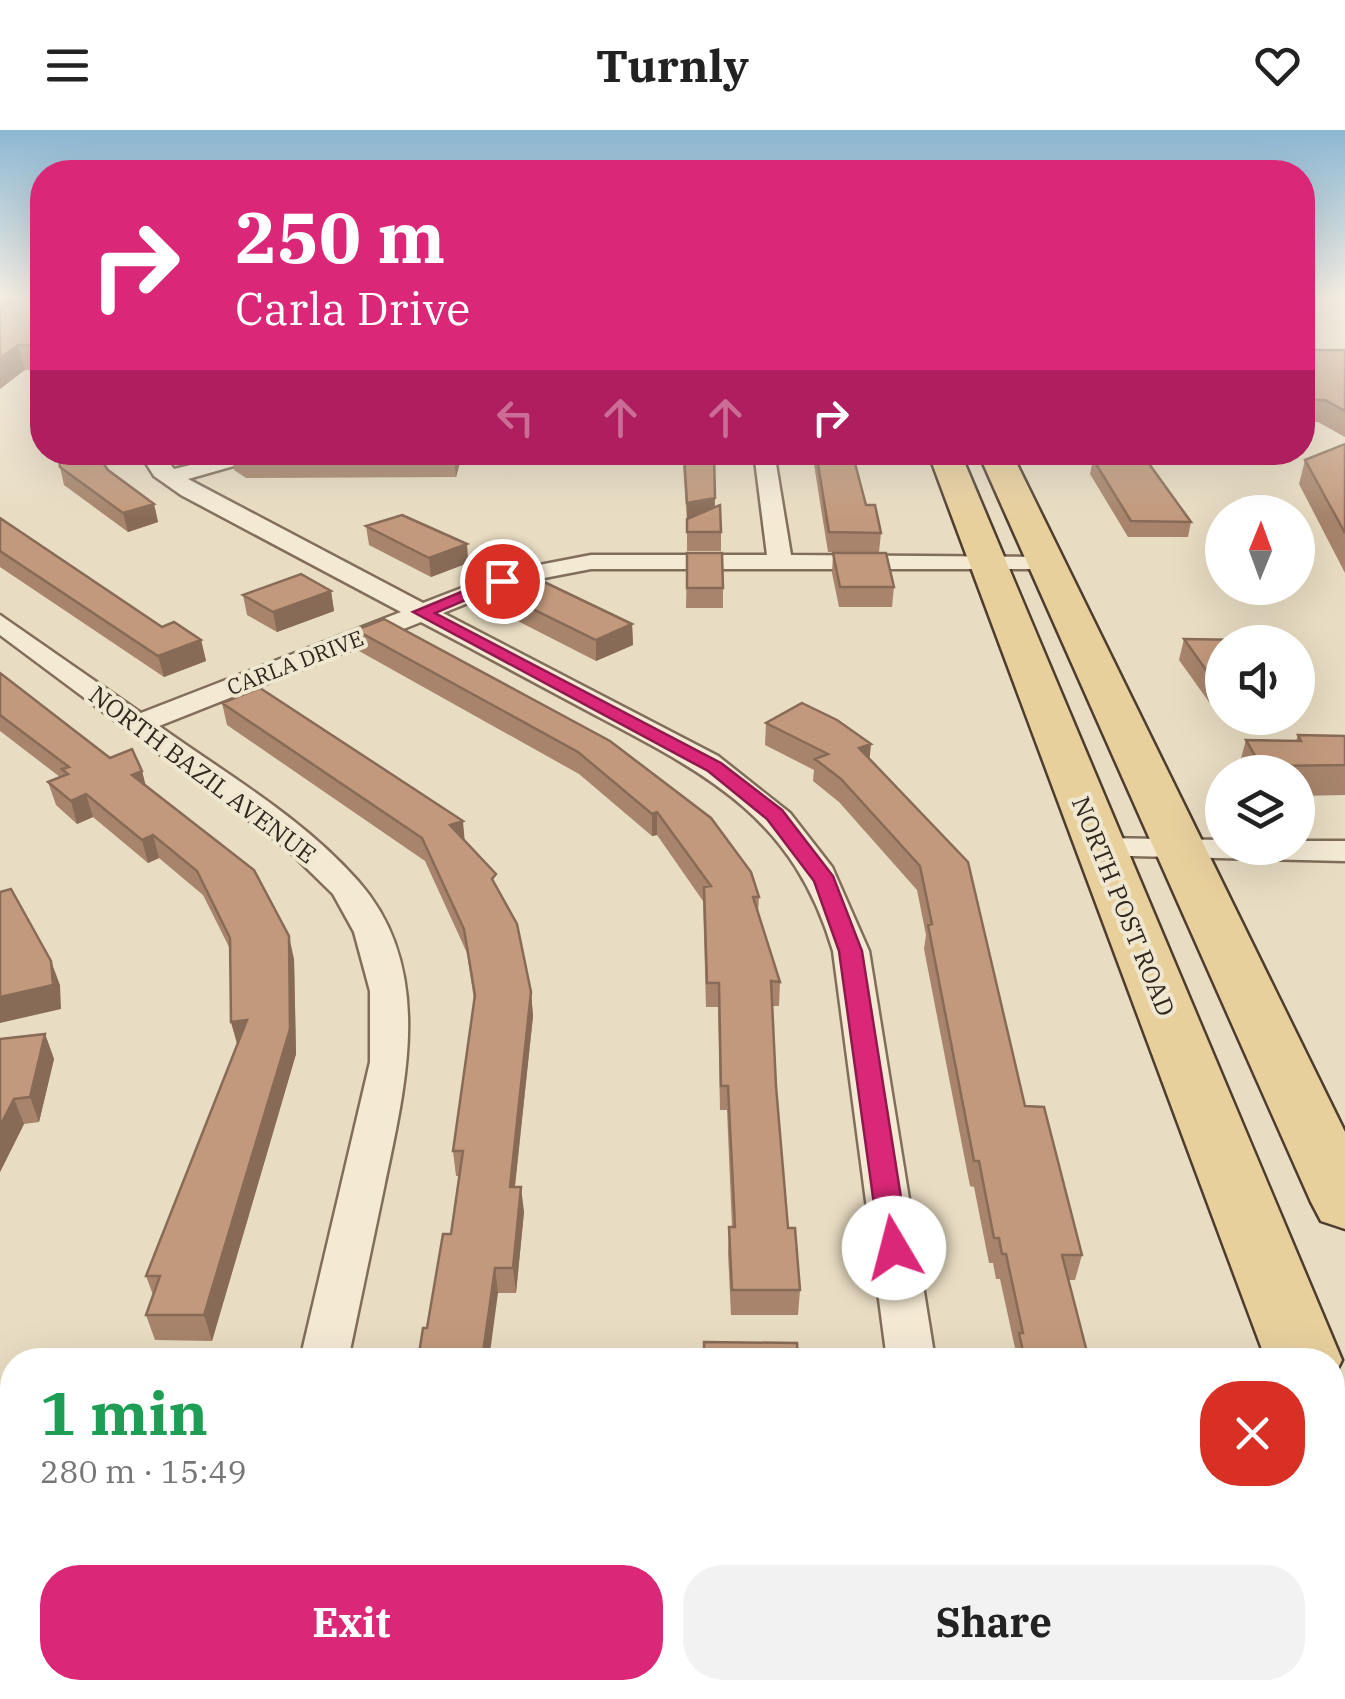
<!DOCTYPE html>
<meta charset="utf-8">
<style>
body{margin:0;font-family:"IBM Plex Serif",serif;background:#f2f2f2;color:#222;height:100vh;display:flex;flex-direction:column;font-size:38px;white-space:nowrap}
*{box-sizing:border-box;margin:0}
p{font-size:32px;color:#767676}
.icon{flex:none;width:55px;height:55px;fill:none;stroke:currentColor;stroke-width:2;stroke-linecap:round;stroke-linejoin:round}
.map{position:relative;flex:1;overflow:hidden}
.side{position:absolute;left:0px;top:1218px;width:1345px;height:352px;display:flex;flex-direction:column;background:#fff;border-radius:40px 40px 0 0;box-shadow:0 10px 40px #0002}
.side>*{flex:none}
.top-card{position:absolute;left:30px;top:30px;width:1285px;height:305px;border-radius:40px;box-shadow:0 10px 40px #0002;background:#db2777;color:#fff;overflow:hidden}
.needle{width:65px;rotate:1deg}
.buttons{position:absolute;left:1205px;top:365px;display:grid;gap:20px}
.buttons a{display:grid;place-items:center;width:110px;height:110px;border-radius:50%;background:#fff;box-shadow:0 10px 40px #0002;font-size:50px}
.pin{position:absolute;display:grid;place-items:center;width:85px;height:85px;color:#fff;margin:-42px;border:5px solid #fff;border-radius:50%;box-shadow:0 2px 10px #0007}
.me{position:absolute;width:110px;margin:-55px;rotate:352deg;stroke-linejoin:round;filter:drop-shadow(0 0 8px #0008)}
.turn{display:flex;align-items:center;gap:35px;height:210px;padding:0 40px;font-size:45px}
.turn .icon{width:130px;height:130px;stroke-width:2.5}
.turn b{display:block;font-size:70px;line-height:85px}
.lanes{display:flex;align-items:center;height:95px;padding:0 40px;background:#0003;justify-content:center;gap:50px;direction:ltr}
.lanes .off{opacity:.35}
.round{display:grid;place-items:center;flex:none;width:105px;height:105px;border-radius:40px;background:#f2f2f2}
.summary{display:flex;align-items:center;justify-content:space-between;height:170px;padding:0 40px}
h1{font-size:60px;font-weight:800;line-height:75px;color:#1e9e55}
.button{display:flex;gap:20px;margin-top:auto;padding:20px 40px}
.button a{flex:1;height:115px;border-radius:40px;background:#db2777;color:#fff;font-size:40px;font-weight:800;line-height:115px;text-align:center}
.button a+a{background:#f2f2f2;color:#222}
header{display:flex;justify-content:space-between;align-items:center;height:130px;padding:0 40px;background:#fff;font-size:45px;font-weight:800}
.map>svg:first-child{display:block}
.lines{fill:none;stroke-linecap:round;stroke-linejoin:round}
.street-casing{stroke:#806e5b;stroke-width:5}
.primary-casing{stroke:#4e3d2f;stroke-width:5}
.street{fill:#f4ead4;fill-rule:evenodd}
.primary{fill:#e8d09d;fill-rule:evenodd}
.wall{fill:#a7846b}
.shaded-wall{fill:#886b57}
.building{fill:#c2997c;stroke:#886b57;stroke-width:2.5}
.route{fill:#db2777;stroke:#8e194d;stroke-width:2.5}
.labels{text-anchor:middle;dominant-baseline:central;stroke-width:8;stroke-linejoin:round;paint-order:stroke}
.far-street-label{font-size:22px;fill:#31271e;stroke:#f0e7d0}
.street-label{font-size:25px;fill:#31271e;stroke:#f0e7d0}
</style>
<header><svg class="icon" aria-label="menu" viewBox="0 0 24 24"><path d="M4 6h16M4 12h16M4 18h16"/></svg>Turnly<svg class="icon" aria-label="heart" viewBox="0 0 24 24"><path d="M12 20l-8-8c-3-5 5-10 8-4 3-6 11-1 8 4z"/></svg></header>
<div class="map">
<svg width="1345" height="1569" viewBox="0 0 1345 1569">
<rect width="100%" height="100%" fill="#e8dcc2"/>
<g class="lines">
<!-- street casing -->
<g class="street-casing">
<path id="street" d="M 139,322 L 160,322 L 174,339 L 245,322 L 283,322 L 188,349 L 423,473 L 503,442 L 591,425 L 767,425 L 754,322 L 774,322 L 791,425 L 1055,427 L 1058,432 L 1055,437 L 1046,439 L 591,439 L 518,453 L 443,483 L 718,626 L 790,683 L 832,737 L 869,821 L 935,1230 L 887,1230 L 833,821 C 794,689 711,646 597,586 C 539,555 480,523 421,492 L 159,596 C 226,644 303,688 358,751 C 436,839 405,956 384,1058 C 372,1115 360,1173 348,1230 L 300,1230 L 370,932 L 370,861 L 354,802 L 333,764 L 286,718 L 0,505 L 0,485 L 141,583 L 401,482 L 181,365 L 154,346 Z
M 1101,708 L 1222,710 L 1222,718 L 1298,718 L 1298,711 L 1345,711 L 1345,731 L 1089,725 L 1085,718 L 1089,711 Z
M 221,1558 L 279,1558 L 278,1569 L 218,1569 Z
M 930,1558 L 988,1558 L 991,1569 L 931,1569 Z"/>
</g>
<!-- primary casing -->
<g class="primary-casing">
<path id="primary" d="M 928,322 L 960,322 L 1342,1230 L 1332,1250 L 1332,1230 L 1266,1230 Z
M 978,322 L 1011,322 L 1345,1002 L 1345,1099 L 1321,1091 L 1311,1072 Z
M 1332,1267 L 1345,1272 L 1345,1371 L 1332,1367 Z"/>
</g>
<!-- street -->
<use href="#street" class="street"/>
<!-- primary -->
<use href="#primary" class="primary"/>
</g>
<!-- wall -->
<path class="wall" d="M 0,168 L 42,168 L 41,240 L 25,240 Z
M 1302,220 L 1345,220 L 1345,307 L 1318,292 L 1302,292 Z
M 1345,314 L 1345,443 L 1299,354 L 1305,330 Z
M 231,322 L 463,322 L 456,347 L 246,348 L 234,340 Z
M 682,322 L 714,322 L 715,377 L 721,402 L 721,421 L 687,421 L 687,391 Z
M 812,322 L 863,322 L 862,332 L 854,332 L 866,375 L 881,403 L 879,422 L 828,422 Z
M 1062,322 L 1108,322 L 1107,327 L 1064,327 Z
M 1093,329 L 1191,392 L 1188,407 L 1128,407 L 1090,344 Z
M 60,337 L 108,340 L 154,374 L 158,392 L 128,402 L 64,355 Z
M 0,388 L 162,497 L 201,510 L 206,531 L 164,547 L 0,437 Z
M 366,396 L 467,414 L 468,433 L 431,447 L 369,415 Z
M 687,423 L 723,458 L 723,478 L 686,478 Z
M 833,423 L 894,457 L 892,477 L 839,477 L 832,443 Z
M 331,461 L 334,481 L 277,502 L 247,485 L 243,465 Z
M 502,464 L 632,494 L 633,515 L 596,531 L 504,484 Z
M 356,500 L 610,611 L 759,767 L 758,783 L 780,852 L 779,876 L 772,876 L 776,956 L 788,1098 L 800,1160 L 798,1185 L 731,1185 L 728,1123 L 729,1097 L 732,1097 L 727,980 L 720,980 L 718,877 L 706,877 L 703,771 L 657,705 L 652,706 L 579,644 L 359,521 Z
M 1184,509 L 1222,512 L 1222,572 L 1209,572 L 1179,530 Z
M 0,543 L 110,628 L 142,641 L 145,656 L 294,829 L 296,924 L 212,1211 L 155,1210 L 146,1185 L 153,1165 L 146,1146 L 237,914 L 231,892 L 231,821 L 203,765 L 159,728 L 148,733 L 93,687 L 77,694 L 56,675 L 48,652 L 60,647 L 0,601 Z
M 222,573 L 465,711 L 498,758 L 531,862 L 533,886 L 515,1057 L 524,1082 L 516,1163 L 498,1163 L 427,1198 L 451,1104 L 459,1046 L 456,1046 L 453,1021 L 474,870 L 467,823 L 425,731 L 227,595 Z
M 766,593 L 869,629 L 968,732 L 1025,976 L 1082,1125 L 1075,1150 L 1069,1150 L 1089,1230 L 1013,1230 L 1015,1218 L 1000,1149 L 996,1149 L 993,1133 L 989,1133 L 974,1057 L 970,1056 L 924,819 L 926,805 L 917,760 L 839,672 L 813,651 L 814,640 L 765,615 Z
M 1298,605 L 1345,606 L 1345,665 L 1298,666 L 1298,642 L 1239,642 L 1238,639 L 1246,610 L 1296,611 Z
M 45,904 L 54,929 L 39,992 L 24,994 L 0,1042 L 0,909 Z
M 364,1558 L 483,1558 L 482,1565 L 457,1565 Z
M 753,1558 L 833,1558 L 832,1569 L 753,1569 Z"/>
<!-- shaded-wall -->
<path class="shaded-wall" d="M 0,168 L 26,168 L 0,189 Z
M 42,207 L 42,238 L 41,240 L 34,215 Z
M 18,215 L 25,240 L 0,259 L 0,228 Z
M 456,322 L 463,322 L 456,347 L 454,329 Z
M 715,368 L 714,387 L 687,391 L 687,373 Z
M 154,374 L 158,392 L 128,402 L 123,383 Z
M 467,414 L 468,433 L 431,447 L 429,428 Z
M 331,461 L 334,481 L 277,502 L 273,482 Z
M 632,494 L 633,515 L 596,531 L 596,510 Z
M 201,510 L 206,531 L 164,547 L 158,526 Z
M 871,614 L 869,636 L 859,618 Z
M 142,641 L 148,664 L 132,645 Z
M 86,664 L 93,687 L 77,694 L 71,671 Z
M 657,682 L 657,705 L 652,706 L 652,684 Z
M 463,691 L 465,714 L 450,695 Z
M 153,705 L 159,728 L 148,733 L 142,710 Z
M 289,806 L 294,829 L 296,924 L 212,1211 L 204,1185 Z
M 51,831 L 60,855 L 61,879 L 0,893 L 0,867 Z
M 531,862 L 533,886 L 512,1082 L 510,1057 Z
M 247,890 L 238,916 L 231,892 Z
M 45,904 L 54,929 L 39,992 L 30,967 Z
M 14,969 L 24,994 L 0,1042 L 0,996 Z
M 521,1057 L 524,1082 L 516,1163 L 513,1138 Z
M 495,1138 L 498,1163 L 489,1230 L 482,1230 Z
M 95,1558 L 110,1558 L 108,1563 L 111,1569 L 97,1569 Z
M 451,1558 L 456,1558 L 457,1569 L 450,1569 Z"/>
<!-- building -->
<path class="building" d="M 20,168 L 42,168 L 42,207 L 34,215 L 18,215 L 0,228 L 0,181 Z
M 1302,220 L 1345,220 L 1345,281 L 1325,270 L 1308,270 L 1302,265 Z
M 1345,314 L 1345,403 L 1305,330 Z
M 58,322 L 96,322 L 108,340 L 154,374 L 123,383 L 60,337 Z
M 232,322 L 456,322 L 454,329 L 242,330 Z
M 684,322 L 714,322 L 715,368 L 687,373 Z
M 816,322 L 852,322 L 866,375 L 875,375 L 881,403 L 829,402 Z
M 1093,329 L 1147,331 L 1191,392 L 1131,391 Z
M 720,375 L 721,402 L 687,402 L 687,389 Z
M 402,385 L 467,414 L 429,428 L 366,396 Z
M 0,388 L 162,497 L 174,492 L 201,510 L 158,526 L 0,421 Z
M 687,423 L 722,423 L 723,458 L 687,458 Z
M 833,423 L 886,423 L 894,457 L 840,457 Z
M 301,444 L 331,461 L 273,482 L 243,465 Z
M 538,449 L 632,494 L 596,510 L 502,464 Z
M 384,489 L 610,611 L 711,688 L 751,742 L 759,767 L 753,767 L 780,852 L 771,851 L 776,956 L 788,1098 L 795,1098 L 800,1160 L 732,1160 L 729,1097 L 735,1097 L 728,956 L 721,956 L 719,853 L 707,853 L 704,757 L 711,756 L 657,682 L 652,684 L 578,622 L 356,500 Z
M 1184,509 L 1244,510 L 1246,512 L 1222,512 L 1222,551 L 1214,551 Z
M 0,543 L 110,628 L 132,619 L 142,641 L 132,645 L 254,740 L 289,806 L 290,899 L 204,1185 L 146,1185 L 160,1146 L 146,1146 L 247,890 L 231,892 L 230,808 L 197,741 L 153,705 L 142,710 L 86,664 L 71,671 L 48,652 L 68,644 L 62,639 L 69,637 L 0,585 Z
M 260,558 L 463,691 L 450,695 L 496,744 L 492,749 L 517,794 L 531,862 L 510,1057 L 521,1057 L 513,1138 L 495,1138 L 482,1230 L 418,1230 L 423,1198 L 427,1198 L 443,1104 L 451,1104 L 463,1021 L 453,1021 L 475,865 L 464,799 L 422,708 L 222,573 Z
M 802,573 L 837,590 L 871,614 L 859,618 L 968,732 L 1025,976 L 1044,977 L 1082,1125 L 1062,1125 L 1089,1230 L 1025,1230 L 1019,1203 L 1023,1203 L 1006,1124 L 1002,1124 L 999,1108 L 994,1108 L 979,1031 L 974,1031 L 928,795 L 932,794 L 920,736 L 841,649 L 815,629 L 828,624 L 766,593 Z
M 1298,605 L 1345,606 L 1345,635 L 1261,636 L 1246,610 L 1301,611 Z
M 11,759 L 51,831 L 53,855 L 0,867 L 0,762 Z
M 45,904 L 30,967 L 14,969 L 0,996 L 0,909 Z
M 704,1212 L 797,1213 L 798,1230 L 704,1230 Z
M 12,1554 L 12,1558 L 101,1558 L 97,1569 L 7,1569 Z
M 364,1558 L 451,1558 L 450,1569 L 362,1569 Z
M 755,1558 L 833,1558 L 833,1559 L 829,1559 L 830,1569 L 755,1569 Z"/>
<!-- sky -->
<linearGradient id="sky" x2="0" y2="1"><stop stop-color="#8cb7d3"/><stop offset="0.43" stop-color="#f5efe4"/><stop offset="1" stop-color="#f5efe4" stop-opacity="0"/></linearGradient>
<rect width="1345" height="388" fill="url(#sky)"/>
<!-- route -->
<path class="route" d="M 497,447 L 510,451 L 435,483 L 721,633 L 782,680 L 833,746 L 862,821 L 909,1118 L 905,1127 L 884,1127 L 880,1118 L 839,821 L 814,751 L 767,689 L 708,641 L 413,482 Z"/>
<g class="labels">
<!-- far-street labels -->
<g class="far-street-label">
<text transform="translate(295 532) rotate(-21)">CARLA DRIVE</text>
</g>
<!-- street labels -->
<g class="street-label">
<text transform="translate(203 644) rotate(37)">NORTH BAZIL AVENUE</text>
<text transform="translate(1124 776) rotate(68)">NORTH POST ROAD</text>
</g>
</g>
</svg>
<div class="buttons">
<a><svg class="needle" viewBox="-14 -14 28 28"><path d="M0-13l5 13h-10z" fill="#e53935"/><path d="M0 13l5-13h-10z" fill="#767676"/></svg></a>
<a><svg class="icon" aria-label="sound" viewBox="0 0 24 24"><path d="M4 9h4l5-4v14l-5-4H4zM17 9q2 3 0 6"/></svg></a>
<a><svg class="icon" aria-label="layers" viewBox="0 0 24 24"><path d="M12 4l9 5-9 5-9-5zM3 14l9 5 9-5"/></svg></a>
</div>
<div class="pin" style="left:502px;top:451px;background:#d93025"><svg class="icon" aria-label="arrive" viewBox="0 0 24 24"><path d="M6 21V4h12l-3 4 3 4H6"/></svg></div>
<svg class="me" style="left:894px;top:1118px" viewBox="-20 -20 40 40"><circle r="19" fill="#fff"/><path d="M0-13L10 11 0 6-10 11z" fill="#db2777"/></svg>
<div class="top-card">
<div class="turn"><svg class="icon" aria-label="right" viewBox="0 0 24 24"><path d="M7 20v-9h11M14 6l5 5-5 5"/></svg><div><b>250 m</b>Carla Drive</div></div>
<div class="lanes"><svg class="icon off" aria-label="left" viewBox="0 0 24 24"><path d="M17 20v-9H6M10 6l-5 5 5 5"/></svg><svg class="icon off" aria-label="ahead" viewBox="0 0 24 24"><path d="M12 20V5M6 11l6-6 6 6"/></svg><svg class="icon off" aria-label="ahead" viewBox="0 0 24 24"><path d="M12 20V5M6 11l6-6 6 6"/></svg><svg class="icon" aria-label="right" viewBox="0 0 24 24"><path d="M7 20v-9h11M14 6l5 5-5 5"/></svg></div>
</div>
<section class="side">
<div class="summary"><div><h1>1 min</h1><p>280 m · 15:49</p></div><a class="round" style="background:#d93025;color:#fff"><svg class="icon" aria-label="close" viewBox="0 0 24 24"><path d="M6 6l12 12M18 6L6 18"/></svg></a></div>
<div class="button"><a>Exit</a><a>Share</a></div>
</section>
</div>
